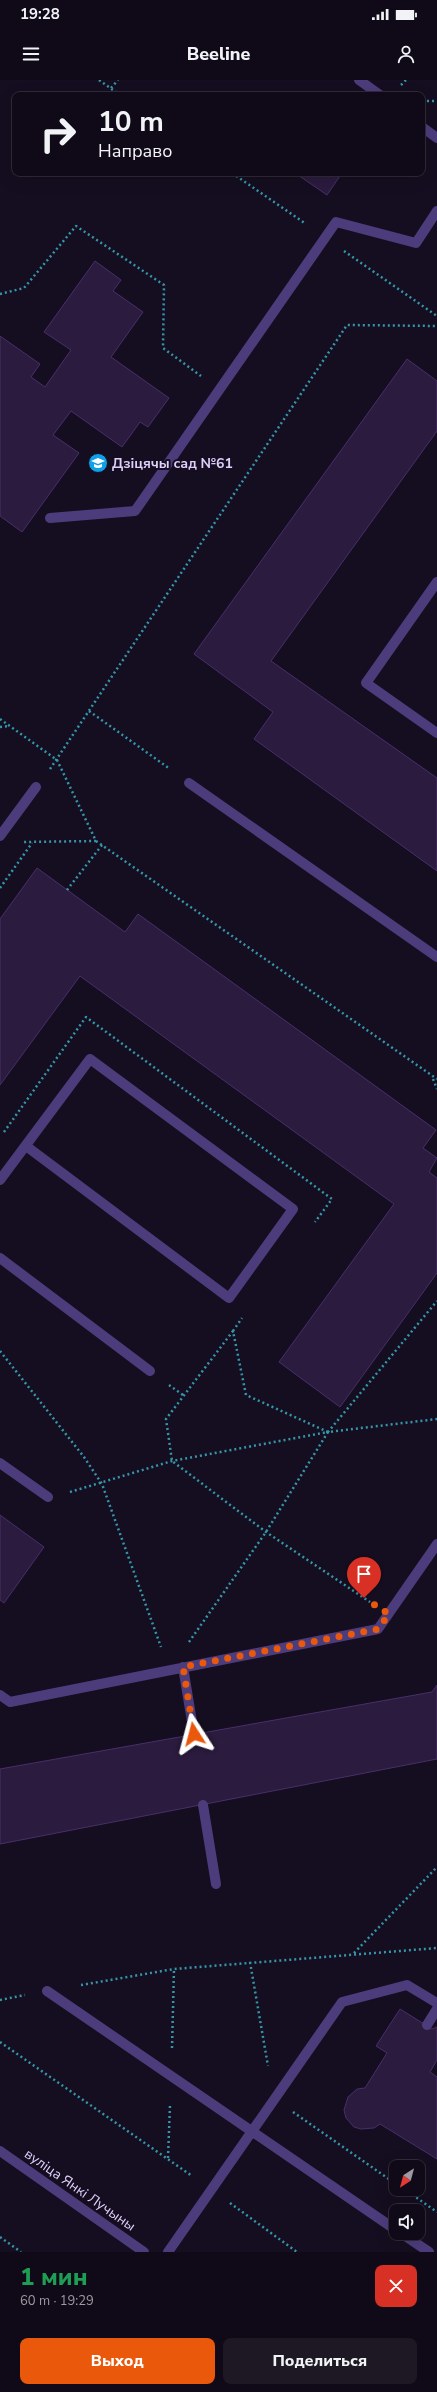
<!DOCTYPE html>
<html lang="ru">
<meta charset="utf-8">
<style>
body{margin:0;font-family:"Nunito Sans",sans-serif;background:#1e1825;color:#f1f3f6;height:100vh;display:flex;flex-direction:column;font-size:15px;white-space:nowrap}
*{box-sizing:border-box;margin:0}
p{font-size:13px;color:#9c9aa2}
.icon{flex:none;width:22px;height:22px;fill:none;stroke:currentColor;stroke-width:2;stroke-linecap:round;stroke-linejoin:round}
.map{position:relative;height:2172px;overflow:hidden}
.side{display:flex;flex-direction:column;background:#100a18;flex:1}
.side>*{flex:none}
.guide{position:absolute;left:12px;top:12px;width:413px;height:84px;border-radius:8px;box-shadow:0 4px 16px #0002,0 0 0 1px #302b37;background:#100a18;color:#f1f3f6;overflow:hidden}
.needle{width:26px;rotate:216deg}
.controls{position:absolute;left:389px;top:2080px;display:grid;gap:8px}
.controls a{display:grid;place-items:center;width:36px;height:36px;border-radius:8px;background:#100a18;box-shadow:0 4px 16px #0002,0 0 0 1px #302b37;font-size:20px}
.pin{position:absolute;display:grid;place-items:center;width:34px;height:34px;color:#fff;margin:-41px -17px;border-radius:50% 50% 50% 0;rotate:-45deg;box-shadow:0 0 4px #0007}
.pin .icon{rotate:45deg}
.me{position:absolute;width:44px;margin:-22px;rotate:351deg;stroke-linejoin:round;filter:drop-shadow(0 0 3px #0008)}
.turn{display:flex;align-items:center;gap:14px;height:84px;padding:0 20px;font-size:18px}
.turn .icon{width:52px;height:52px;stroke-width:2.5}
.turn b{display:block;font-size:28px;line-height:34px}
.round{display:grid;place-items:center;flex:none;width:42px;height:42px;border-radius:8px;background:#1e1825}
.overview{display:flex;align-items:center;justify-content:space-between;height:68px;padding:0 20px}
h1{font-size:24px;font-weight:800;line-height:30px;color:#1e9e55}
.button{display:flex;gap:8px;margin-top:auto;padding:8px 20px}
.button a{flex:1;height:46px;border-radius:8px;background:#ea580c;color:#fff;font-size:16px;font-weight:800;line-height:46px;text-align:center}
.button a+a{background:#1e1825;color:#f1f3f6}
.status{display:flex;justify-content:space-between;align-items:center;height:28px;padding:0 20px;background:#100a18;direction:ltr}
.status svg{height:11px;fill:currentColor}
header{display:flex;justify-content:space-between;align-items:center;height:52px;padding:0 20px;background:#100a18;font-size:18px;font-weight:800}
.map>svg:first-child{display:block}
.building{fill:#2b1b3f;stroke:#482f6a}
.lines{fill:none;stroke-linecap:round;stroke-linejoin:round}
.path{stroke:#3596aa;stroke-width:2.5;stroke-dasharray:2 3;stroke-linecap:butt}
.service{stroke:#4d3c7c;stroke-width:10}
.tertiary{stroke:#4d3c7c;stroke-width:10}
.route{stroke:#ea580c;stroke-width:7;stroke-dasharray:0 12.6}
.labels{text-anchor:middle;dominant-baseline:central;stroke-width:4;stroke-linejoin:round;paint-order:stroke}
.poi-label{font-size:14px;font-weight:bold;fill:#dfd0fc;stroke:#150e20;text-anchor:start}
.street-label{font-size:14px;fill:#dfd0fc;stroke:#150e20}
</style>
<div class="status"><b>19:28</b><svg viewBox="0 0 49 12"><path d="M0 12V9h3v3zM5 12V6h3v6zM10 12V3h3v9zM15 12V0h3v12zM26 1h20v11H26zM47 4h2v5h-2z"/></svg></div>
<header><svg class="icon" aria-label="menu" viewBox="0 0 24 24"><path d="M4 6h16M4 12h16M4 18h16"/></svg>Beeline<svg class="icon" aria-label="person" viewBox="0 0 24 24"><circle cx="12" cy="8" r="4"/><path d="M4 21q1-7 8-7t8 7"/></svg></header>
<div class="map">
<svg width="437" height="2172" viewBox="0 0 437 2172">
<rect width="100%" height="100%" fill="#150e20"/>
<!-- building -->
<path class="building" d="M 295,93 L 342,93 L 327,115 Z
M 95,181 L 121,200 L 113,211 L 143,232 L 111,277 L 169,318 L 148,347 L 140,342 L 122,367 L 71,331 L 53,355 L 79,373 L 22,452 L 0,436 L 0,256 L 40,284 L 31,297 L 45,307 L 71,270 L 44,252 Z
M 407,279 L 437,301 L 437,351 L 271,581 L 437,698 L 437,791 L 254,659 L 273,632 L 194,574 Z
M 37,788 L 125,852 L 138,834 L 436,1050 L 423,1068 L 437,1078 L 429,1092 L 437,1098 L 437,1193 L 340,1327 L 279,1282 L 394,1124 L 80,896 L 0,1005 L 0,839 Z
M 0,1435 L 44,1467 L 4,1523 L 0,1520 Z
M 437,1605 L 437,1679 L 0,1764 L 0,1689 L 432,1612 Z
M 400,1929 L 432,1949 L 437,1947 L 437,1980 L 430,1992 L 437,1997 L 437,2079 L 380,2044 L 374,2048 L 361,2049 L 354,2047 L 346,2038 L 344,2030 L 348,2017 L 357,2009 L 365,2008 L 387,1973 L 376,1966 Z"/>
<g class="lines">
<!-- path -->
<path class="path" d="M 99,0 L 120,15
M 401,5 L 406,0
M 111,8 L 118,0
M 422,21 L 437,21
M 232,93 L 306,144
M 344,171 L 437,236
M 0,214 L 24,208 L 76,146 L 164,205 L 163,268 L 201,296
M 89,631 L 170,689
M 0,639 L 57,680 L 96,761 L 24,762
M 0,647 L 10,646
M 50,689 L 347,245 L 437,246
M 96,761 L 437,999
M 0,808 L 32,763
M 67,810 L 102,765
M 433,999 L 437,1009
M 4,1052 L 86,937 L 332,1119 L 315,1142
M 233,1251 L 242,1238
M 0,1271 L 84,1377 L 102,1404 L 161,1567
M 169,1305 L 183,1315
M 328,1352 L 246,1315 L 233,1251 L 166,1339 L 172,1381 L 266,1452 L 370,1522
M 70,1412 L 172,1381 L 328,1352 L 437,1221
M 189,1562 L 266,1452 L 328,1352 L 437,1339
M 354,1873 L 437,1787
M 250,1882 L 268,1986
M 81,1905 L 174,1889 L 437,1868
M 0,1920 L 25,1915
M 0,1962 L 192,2096
M 172,1968 L 174,1889
M 293,2032 L 396,2104
M 168,2078 L 170,2025
M 404,2109 L 437,2132
M 230,2123 L 297,2172
M 0,2157 L 21,2172"/>
<!-- service -->
<path class="service" d="M 359,0 L 380,15
M 422,47 L 437,58
M 50,438 L 135,431 L 336,142 L 416,163 L 437,131
M 437,502 L 366,603 L 437,653
M 189,703 L 437,877
M 0,756 L 36,707
M 0,1100 L 90,979 L 293,1129 L 229,1218 L 26,1066
M 0,1178 L 150,1291
M 0,1383 L 48,1417
M 183,1587 L 194,1654
M 0,1615 L 10,1622 L 378,1549 L 437,1464
M 203,1725 L 216,1804
M 47,1911 L 396,2150
M 427,1945 L 437,1929
M 401,2153 L 429,2172
M 168,2172 L 342,1922 L 407,1905 L 437,1923"/>
<!-- tertiary -->
<path class="tertiary" d="M 0,2071 L 144,2172"/>
</g>
<g class="lines">
<!-- route -->
<path class="route" d="M 194,1654 L 183,1587 L 378,1549 L 389,1534 L 364,1518"/>
</g>
<!-- icons -->
<defs>
<g id="school-disc" transform="scale(1)"><circle r="9.5" fill="#0ea0e9" stroke="#150e20"/><path d="M0-5L7-2L0 1L-7-2ZM-4 1L0 2.5L4 1V4Q0 6-4 4Z" fill="#fff"/></g>
</defs>
<g fill-rule="evenodd">
<use href="#school-disc" x="98" y="383"/>
</g>
<g class="labels">
<!-- poi labels -->
<g class="poi-label">
<text x="112" y="383">Дзіцячы сад №61</text>
</g>
<!-- street labels -->
<g class="street-label">
<text transform="translate(80 2110) rotate(35)">вуліца Янкі Лучыны</text>
</g>
</g>
</svg>
<div class="controls">
<a><svg class="needle" viewBox="-14 -14 28 28"><path d="M0-13l5 13h-10z" fill="#e53935"/><path d="M0 13l5-13h-10z" fill="#9c9aa2"/></svg></a>
<a><svg class="icon" aria-label="sound" viewBox="0 0 24 24"><path d="M4 9h4l5-4v14l-5-4H4zM17 9q2 3 0 6"/></svg></a>
</div>
<div class="pin" style="left:364px;top:1518px;background:#d93025"><svg class="icon" aria-label="arrive" viewBox="0 0 24 24"><path d="M6 21V4h12l-3 4 3 4H6"/></svg></div>
<svg class="me" style="left:194px;top:1654px" viewBox="-20 -20 40 40"><path d="M0-17L14 15 0 8-14 15z" fill="#ea580c" stroke="#fff" stroke-width="4"/></svg>
<div class="guide">
<div class="turn"><svg class="icon" aria-label="right" viewBox="0 0 24 24"><path d="M7 20v-9h11M14 6l5 5-5 5"/></svg><div><b>10 m</b>Направо</div></div>
</div>
</div>
<section class="side">
<div class="overview"><div><h1>1 мин</h1><p>60 m · 19:29</p></div><a class="round" style="background:#d93025;color:#fff"><svg class="icon" aria-label="close" viewBox="0 0 24 24"><path d="M6 6l12 12M18 6L6 18"/></svg></a></div>
<div class="button"><a>Выход</a><a>Поделиться</a></div>
</section>
